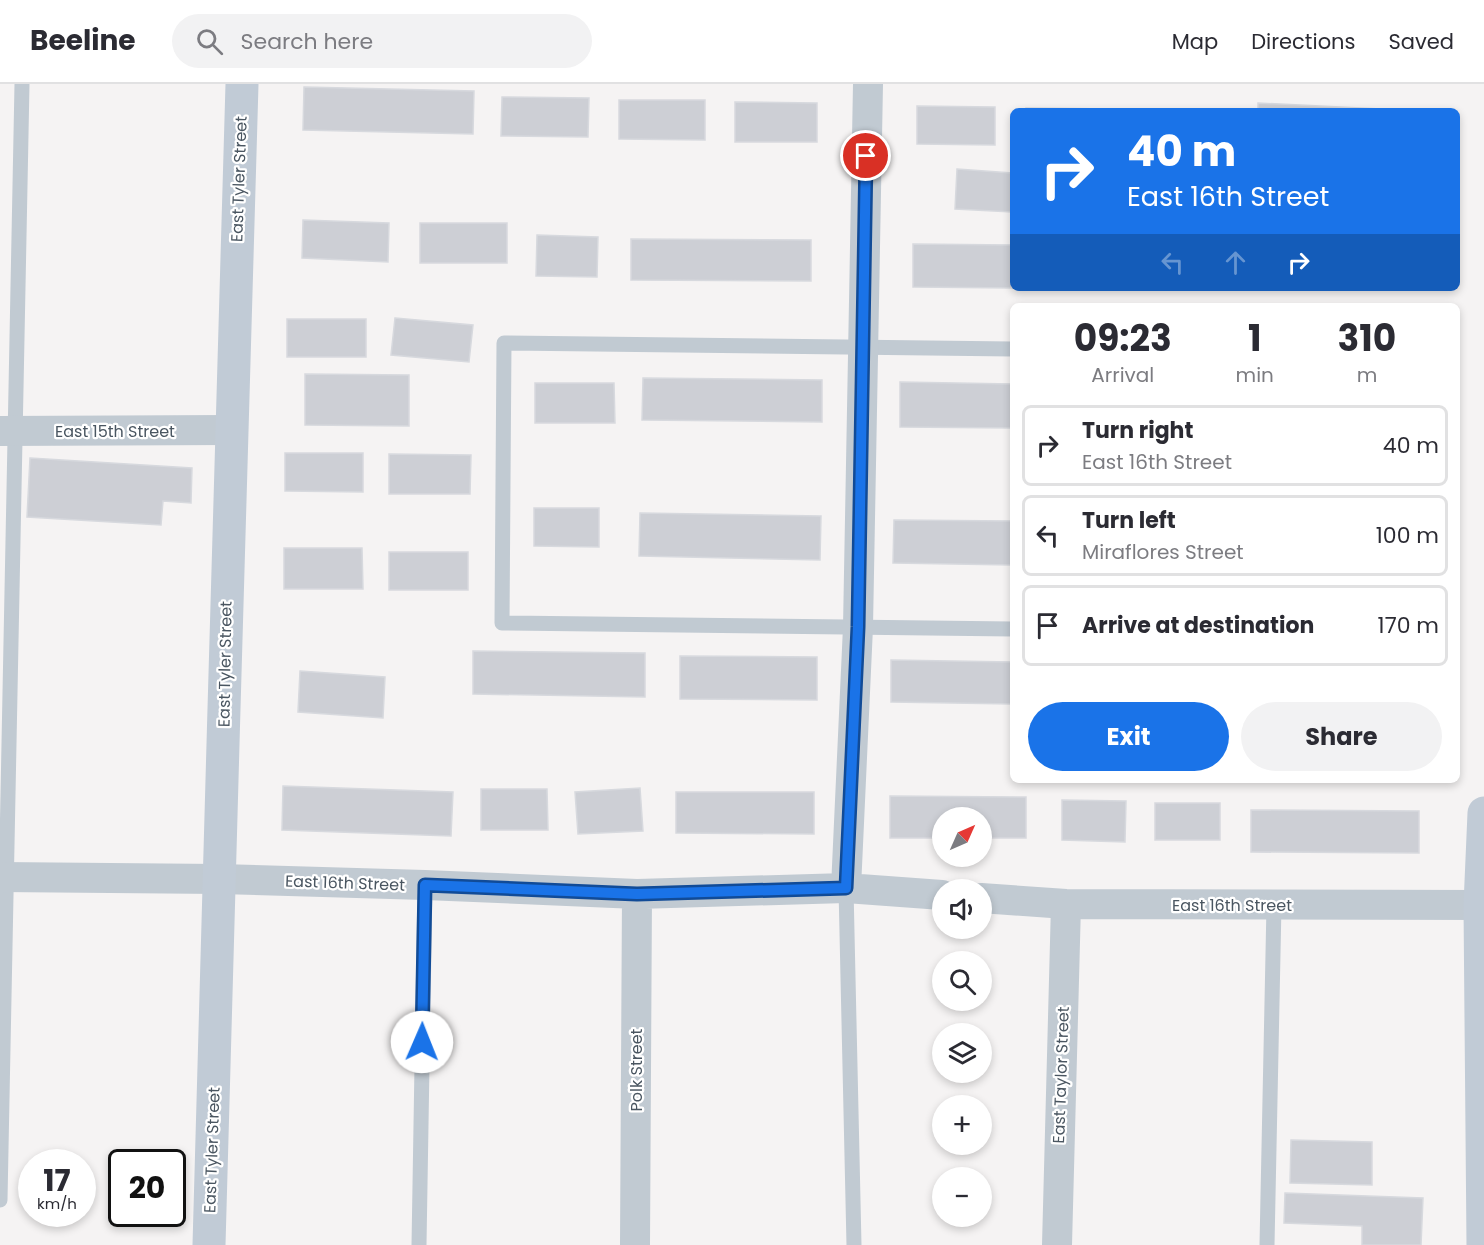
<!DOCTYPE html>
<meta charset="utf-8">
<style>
body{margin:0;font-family:Poppins,sans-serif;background:#f2f2f3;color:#2b2b33;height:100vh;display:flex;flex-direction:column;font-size:22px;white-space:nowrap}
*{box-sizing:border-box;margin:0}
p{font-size:20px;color:#7c7c81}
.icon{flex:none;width:33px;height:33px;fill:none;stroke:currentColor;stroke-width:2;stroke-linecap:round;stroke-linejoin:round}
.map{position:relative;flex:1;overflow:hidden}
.panel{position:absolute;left:1010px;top:219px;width:450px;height:480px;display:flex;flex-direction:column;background:#fff;border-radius:9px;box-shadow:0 3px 9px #0003}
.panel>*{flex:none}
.hud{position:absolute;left:1010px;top:24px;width:450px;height:183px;border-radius:9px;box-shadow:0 3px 9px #0003;background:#1a73e8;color:#fff;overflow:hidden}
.needle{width:39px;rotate:45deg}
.controls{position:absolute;left:932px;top:723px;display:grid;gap:12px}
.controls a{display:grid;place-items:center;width:60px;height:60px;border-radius:50%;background:#fff;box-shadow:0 3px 9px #0003;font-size:30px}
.speed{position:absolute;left:18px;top:1065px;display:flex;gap:12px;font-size:30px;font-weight:700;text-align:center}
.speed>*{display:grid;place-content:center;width:78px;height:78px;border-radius:50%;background:#fff;box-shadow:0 3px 9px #0003;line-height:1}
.speed small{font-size:15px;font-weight:400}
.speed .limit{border:3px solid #111;border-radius:9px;background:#fff;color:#111}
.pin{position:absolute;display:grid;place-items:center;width:51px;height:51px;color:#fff;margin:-26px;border:3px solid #fff;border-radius:50%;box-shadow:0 2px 6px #0007}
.me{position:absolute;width:66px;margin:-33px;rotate:1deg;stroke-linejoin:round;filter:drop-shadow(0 0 4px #0008)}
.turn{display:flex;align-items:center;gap:21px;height:126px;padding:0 18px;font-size:27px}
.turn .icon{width:78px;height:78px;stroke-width:2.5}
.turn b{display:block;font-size:42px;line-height:51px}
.lanes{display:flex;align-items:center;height:57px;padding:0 18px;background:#0003;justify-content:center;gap:30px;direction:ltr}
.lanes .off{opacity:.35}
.eta{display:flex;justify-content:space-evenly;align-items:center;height:102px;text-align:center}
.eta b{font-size:36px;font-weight:700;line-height:42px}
.primary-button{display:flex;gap:12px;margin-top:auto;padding:12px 18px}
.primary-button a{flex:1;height:69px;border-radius:36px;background:#1a73e8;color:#fff;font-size:24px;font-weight:700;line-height:69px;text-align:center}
.primary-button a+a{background:#f2f2f3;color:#2b2b33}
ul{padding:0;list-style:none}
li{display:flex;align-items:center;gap:18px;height:81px;margin:0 12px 9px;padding:0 6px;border:3px solid #e1e1e2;border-radius:9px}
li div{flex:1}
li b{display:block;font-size:22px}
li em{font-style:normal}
header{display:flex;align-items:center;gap:36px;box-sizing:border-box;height:84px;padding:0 30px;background:#fff;border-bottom:2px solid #e1e1e2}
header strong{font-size:28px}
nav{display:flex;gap:33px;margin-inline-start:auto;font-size:21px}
.search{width:420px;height:54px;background:#f2f2f3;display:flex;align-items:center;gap:15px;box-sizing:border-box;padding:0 21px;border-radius:33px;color:#7c7c81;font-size:22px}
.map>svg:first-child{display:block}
.building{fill:#cdcfd5;stroke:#d7d9de;stroke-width:1.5}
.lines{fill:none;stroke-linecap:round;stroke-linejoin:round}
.lane{stroke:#c1cad2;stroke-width:15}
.street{stroke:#c1cad2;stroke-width:30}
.secondary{stroke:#c1cbd6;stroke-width:33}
.route-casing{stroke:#114b97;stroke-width:15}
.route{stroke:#1a73e8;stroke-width:10}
.labels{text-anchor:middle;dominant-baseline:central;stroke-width:4.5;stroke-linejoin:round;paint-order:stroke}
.street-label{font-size:16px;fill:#4a5661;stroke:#fff}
</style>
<header>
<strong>Beeline</strong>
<div class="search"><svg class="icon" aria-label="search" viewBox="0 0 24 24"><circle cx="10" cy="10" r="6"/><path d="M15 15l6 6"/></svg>Search here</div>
<nav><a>Map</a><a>Directions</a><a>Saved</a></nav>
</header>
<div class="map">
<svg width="1484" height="1161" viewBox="0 0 1484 1161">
<rect width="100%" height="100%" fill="#f5f3f3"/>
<!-- building -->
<path class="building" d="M 304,3 L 474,7 L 473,50 L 303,46 Z
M 502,13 L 589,14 L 588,53 L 501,52 Z
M 619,16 L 705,16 L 705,56 L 619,55 Z
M 735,18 L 817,19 L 817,58 L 735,58 Z
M 1258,19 L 1421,27 L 1258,27 Z
M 917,22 L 995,23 L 995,61 L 917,60 Z
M 1026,24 L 1112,25 L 1112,27 L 1026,27 Z
M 957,85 L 1012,89 L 1012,128 L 955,125 Z
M 303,136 L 389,139 L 388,178 L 302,174 Z
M 420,139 L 507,139 L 507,179 L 420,179 Z
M 537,151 L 598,153 L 597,193 L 536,192 Z
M 631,155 L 811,156 L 811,197 L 631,196 Z
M 913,160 L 1012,161 L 1012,204 L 913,203 Z
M 395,234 L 473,241 L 469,278 L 391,271 Z
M 287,235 L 366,235 L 366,273 L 287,273 Z
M 305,290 L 409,291 L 409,342 L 305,341 Z
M 643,294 L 822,296 L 822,338 L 642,336 Z
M 900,298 L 1012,300 L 1012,344 L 900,343 Z
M 535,299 L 614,299 L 615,339 L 535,339 Z
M 285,369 L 363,369 L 363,408 L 285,407 Z
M 389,370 L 471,371 L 470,410 L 389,410 Z
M 30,374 L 192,384 L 191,419 L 163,417 L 161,441 L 27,433 Z
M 534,424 L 599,424 L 599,463 L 534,462 Z
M 640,429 L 821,432 L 820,476 L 639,472 Z
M 894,436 L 1012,437 L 1012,481 L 893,479 Z
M 284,464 L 362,464 L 363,505 L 284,505 Z
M 389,468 L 468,468 L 468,506 L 389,506 Z
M 473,567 L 645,569 L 645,613 L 473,610 Z
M 680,572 L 817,573 L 817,616 L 680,615 Z
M 891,576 L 1012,578 L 1012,620 L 891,618 Z
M 300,587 L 385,593 L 383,634 L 298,628 Z
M 283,702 L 453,708 L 451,752 L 282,746 Z
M 640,704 L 643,747 L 578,750 L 575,708 Z
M 481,705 L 547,705 L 548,746 L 481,746 Z
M 676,708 L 814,708 L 814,750 L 676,749 Z
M 890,712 L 1026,713 L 1026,754 L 981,754 L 981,734 L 942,734 L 942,754 L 890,754 Z
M 1062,716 L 1126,717 L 1125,758 L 1062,756 Z
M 1155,719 L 1220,719 L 1220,756 L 1155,756 Z
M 1251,726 L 1419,727 L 1419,769 L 1251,768 Z
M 1291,1056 L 1372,1058 L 1372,1101 L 1290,1099 Z
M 1285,1109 L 1423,1114 L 1421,1161 L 1362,1161 L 1362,1142 L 1284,1139 Z"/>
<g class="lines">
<!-- lane -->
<path class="lane" d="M 1012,265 L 504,259 L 502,539 L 1012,545
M 846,804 L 854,1161
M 0,1116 L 22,0
M 419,1161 L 425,801
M 1267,1161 L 1274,821"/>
<!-- street -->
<path class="street" d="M 0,347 L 230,346
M 0,793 L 220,795 L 425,801 L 637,810 L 846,804 L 942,811
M 846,804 L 858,543 L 868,0
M 981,814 L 1066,820 L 1484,821
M 635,1161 L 637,810
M 1057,1161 L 1066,820"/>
<!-- secondary -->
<path class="secondary" d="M 209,1161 C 221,774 229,387 242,0
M 1483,1161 L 1480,821 L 1484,729"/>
</g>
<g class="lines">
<!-- route casing -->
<g class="route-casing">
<path id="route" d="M 422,958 L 425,801 L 637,810 L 846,804 L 858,543 L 866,72"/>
</g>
<!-- route -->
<use href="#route" class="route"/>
</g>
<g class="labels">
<!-- street labels -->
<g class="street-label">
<text transform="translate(239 95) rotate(-88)">East Tyler Street</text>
<text x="115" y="347">East 15th Street</text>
<text transform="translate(225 580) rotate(-89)">East Tyler Street</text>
<text transform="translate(345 799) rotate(2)">East 16th Street</text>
<text x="1232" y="821">East 16th Street</text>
<text transform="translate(636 986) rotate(-90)">Polk Street</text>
<text transform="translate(1061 991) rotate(-88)">East Taylor Street</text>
<text transform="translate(212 1066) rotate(-88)">East Tyler Street</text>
</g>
</g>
</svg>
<div class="controls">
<a><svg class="needle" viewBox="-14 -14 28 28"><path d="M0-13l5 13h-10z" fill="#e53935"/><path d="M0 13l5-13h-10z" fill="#7c7c81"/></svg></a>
<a><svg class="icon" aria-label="sound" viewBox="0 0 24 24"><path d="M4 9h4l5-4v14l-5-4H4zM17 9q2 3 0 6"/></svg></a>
<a><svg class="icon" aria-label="search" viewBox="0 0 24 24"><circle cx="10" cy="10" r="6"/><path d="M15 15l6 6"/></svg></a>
<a><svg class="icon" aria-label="layers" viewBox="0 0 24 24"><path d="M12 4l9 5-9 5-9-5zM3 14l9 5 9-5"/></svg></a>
<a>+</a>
<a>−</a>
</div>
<div class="speed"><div>17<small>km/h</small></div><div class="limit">20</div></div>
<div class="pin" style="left:866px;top:72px;background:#d93025"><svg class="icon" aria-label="arrive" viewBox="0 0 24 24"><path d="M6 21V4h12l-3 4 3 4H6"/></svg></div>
<svg class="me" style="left:422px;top:958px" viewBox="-20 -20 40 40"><circle r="19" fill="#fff"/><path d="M0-13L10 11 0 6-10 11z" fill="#1a73e8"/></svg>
<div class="hud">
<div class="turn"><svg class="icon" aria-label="right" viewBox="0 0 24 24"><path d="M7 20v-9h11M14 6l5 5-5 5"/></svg><div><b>40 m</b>East 16th Street</div></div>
<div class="lanes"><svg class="icon off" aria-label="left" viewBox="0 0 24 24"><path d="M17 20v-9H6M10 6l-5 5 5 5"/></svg><svg class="icon off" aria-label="ahead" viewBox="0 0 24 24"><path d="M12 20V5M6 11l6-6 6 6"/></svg><svg class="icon" aria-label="right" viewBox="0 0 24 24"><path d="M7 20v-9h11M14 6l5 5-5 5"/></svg></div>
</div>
<section class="panel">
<div class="eta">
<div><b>09:23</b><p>Arrival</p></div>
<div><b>1</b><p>min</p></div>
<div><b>310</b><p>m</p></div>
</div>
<ul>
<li><svg class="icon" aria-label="right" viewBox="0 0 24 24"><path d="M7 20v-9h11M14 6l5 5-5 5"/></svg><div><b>Turn right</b><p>East 16th Street</p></div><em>40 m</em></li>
<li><svg class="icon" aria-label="left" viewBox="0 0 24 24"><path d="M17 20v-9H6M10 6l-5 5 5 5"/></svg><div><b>Turn left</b><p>Miraflores Street</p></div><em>100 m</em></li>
<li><svg class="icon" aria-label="arrive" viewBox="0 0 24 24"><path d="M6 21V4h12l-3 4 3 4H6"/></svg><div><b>Arrive at destination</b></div><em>170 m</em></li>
</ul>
<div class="primary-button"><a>Exit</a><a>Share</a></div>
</section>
</div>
